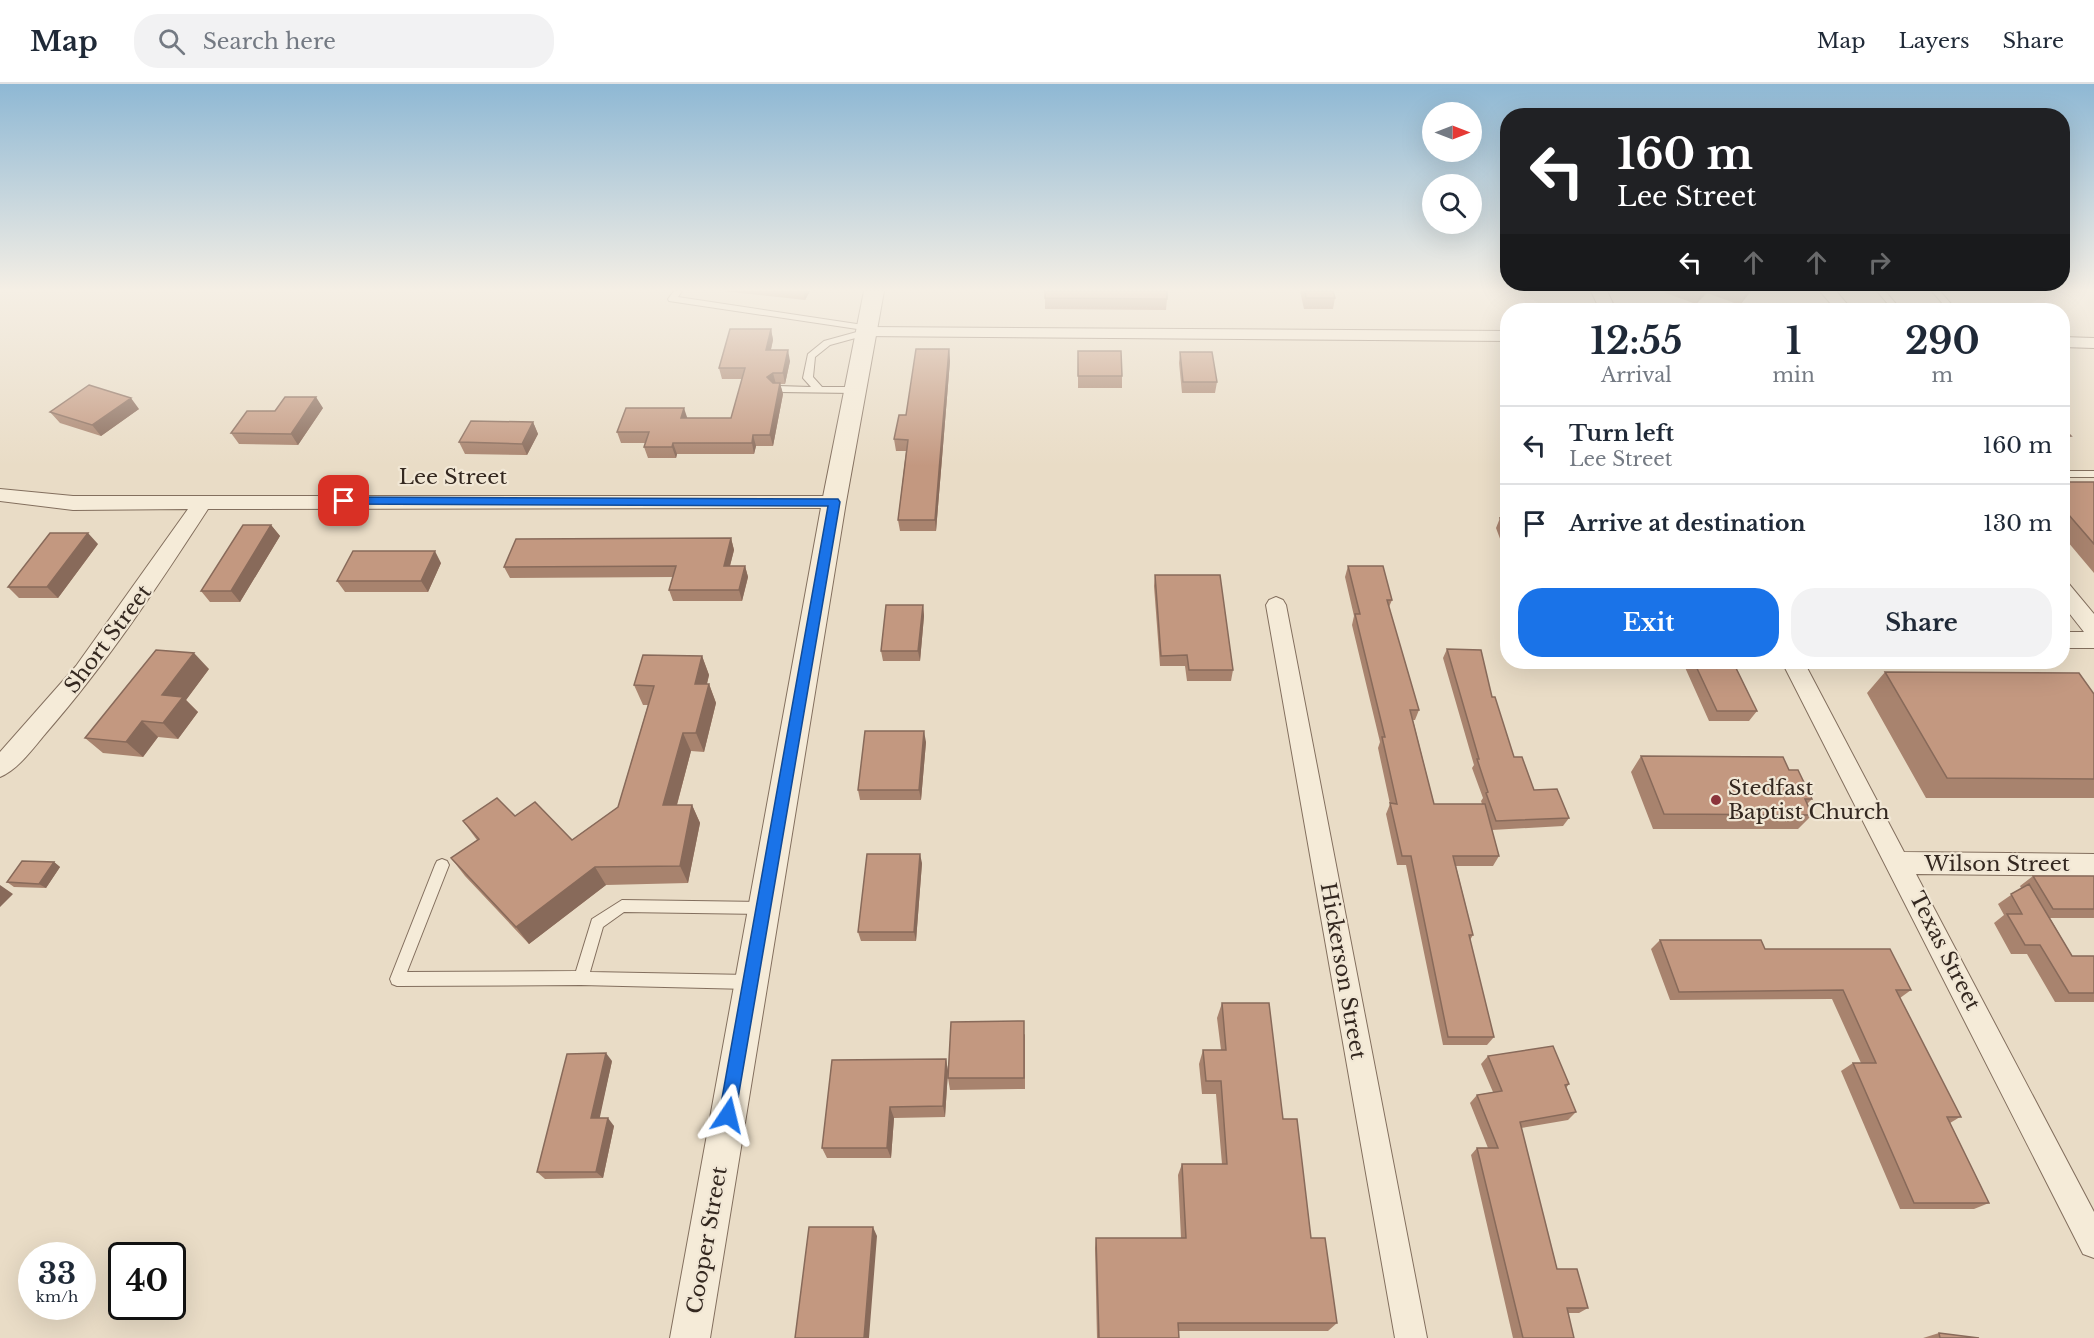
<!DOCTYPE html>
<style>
body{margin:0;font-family:"Libre Baskerville",serif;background:#f2f2f3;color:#1f2937;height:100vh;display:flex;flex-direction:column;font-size:22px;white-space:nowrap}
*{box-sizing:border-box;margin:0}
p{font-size:20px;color:#747a83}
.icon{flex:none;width:33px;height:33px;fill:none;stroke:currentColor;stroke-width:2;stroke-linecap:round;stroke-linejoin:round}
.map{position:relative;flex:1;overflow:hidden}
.panel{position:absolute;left:1500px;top:219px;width:570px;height:366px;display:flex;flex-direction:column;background:#fff;border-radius:24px;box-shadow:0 6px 24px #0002}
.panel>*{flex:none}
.guide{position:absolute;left:1500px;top:24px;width:570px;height:183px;border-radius:24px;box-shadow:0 6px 24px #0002;background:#202124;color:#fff;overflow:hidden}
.needle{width:39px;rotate:90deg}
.controls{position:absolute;left:1422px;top:18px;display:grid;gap:12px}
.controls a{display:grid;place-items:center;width:60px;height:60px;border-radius:50%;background:#fff;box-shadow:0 6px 24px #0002;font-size:30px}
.speed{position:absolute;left:18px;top:1158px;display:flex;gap:12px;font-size:30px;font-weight:700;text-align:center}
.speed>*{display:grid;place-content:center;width:78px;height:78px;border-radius:50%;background:#fff;box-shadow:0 6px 24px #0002;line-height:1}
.speed small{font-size:15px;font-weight:400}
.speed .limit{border:3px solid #111;border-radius:9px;background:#fff;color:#111}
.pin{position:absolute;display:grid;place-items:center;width:51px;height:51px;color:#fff;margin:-26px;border-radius:12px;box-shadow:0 3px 9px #0006}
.me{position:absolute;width:66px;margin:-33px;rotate:10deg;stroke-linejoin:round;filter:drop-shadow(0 0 4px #0008)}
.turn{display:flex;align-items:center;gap:21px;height:126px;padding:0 18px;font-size:27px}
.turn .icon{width:78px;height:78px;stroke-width:2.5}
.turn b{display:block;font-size:42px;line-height:51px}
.lanes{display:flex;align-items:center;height:57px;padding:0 18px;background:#0003;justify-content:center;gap:30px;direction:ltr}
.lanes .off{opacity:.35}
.eta{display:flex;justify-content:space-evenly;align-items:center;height:102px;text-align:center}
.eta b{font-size:36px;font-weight:800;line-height:42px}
.button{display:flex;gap:12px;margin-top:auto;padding:12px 18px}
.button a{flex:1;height:69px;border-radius:24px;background:#1a73e8;color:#fff;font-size:24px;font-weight:800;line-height:69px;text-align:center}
.button a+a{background:#f2f2f3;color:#1f2937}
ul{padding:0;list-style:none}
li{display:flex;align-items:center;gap:18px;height:78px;padding:0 18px;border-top:2px solid #e0e1e3}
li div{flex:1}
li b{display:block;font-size:22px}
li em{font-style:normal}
header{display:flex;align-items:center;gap:36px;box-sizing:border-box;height:84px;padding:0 30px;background:#fff;border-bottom:2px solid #e0e1e3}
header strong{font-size:28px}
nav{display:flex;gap:33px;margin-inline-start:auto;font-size:21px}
.search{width:420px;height:54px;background:#f2f2f3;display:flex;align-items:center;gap:15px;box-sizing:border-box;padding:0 21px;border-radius:24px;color:#747a83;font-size:22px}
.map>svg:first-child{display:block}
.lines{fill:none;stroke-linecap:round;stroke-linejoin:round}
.service-casing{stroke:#836f5e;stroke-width:2}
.minor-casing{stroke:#836f5e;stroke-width:2}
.tertiary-casing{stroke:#836f5e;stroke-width:2}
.service{fill:#f5ebd8;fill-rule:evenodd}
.minor{fill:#f5ebd8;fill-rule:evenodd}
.tertiary{fill:#f5ebd8;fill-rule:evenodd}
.wall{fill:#a8836e}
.shaded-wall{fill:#886a5a}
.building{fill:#c39880;stroke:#886a5a;stroke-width:1.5}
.route{fill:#1a73e8;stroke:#114b97;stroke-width:1.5}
.poi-dot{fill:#8b343a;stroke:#f1e7d5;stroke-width:2}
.labels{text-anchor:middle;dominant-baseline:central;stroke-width:4.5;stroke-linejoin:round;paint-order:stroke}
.street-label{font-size:21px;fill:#342820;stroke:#f1e7d5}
.poi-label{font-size:21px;fill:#342820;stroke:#f1e7d5;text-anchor:start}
</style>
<header>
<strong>Map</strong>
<div class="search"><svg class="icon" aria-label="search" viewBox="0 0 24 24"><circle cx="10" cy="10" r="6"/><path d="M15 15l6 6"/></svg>Search here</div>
<nav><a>Map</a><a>Layers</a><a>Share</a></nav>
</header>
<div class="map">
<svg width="2094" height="1254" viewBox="0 0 2094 1254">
<rect width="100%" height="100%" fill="#e9dcc6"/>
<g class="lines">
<!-- service casing -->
<g class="service-casing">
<path id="service" d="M 674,207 L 682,207 L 678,213 L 870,242 L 870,250 L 830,261 L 815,273 L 813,293 L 822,303 L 854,303 L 859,306 L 854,309 L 777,308 L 772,305 L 777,302 L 811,303 L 803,294 L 808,270 L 824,257 L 864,246 L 669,217 L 668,215 Z
M 1877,207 L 1885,207 L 1901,226 L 1893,226 Z
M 1932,207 L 1940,207 L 1956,226 L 1948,226 Z
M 2062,387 L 2094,387 L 2094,393 L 2062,393 Z
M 442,775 L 447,777 L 449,781 L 407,888 L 576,887 L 592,835 L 622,816 L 763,818 L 768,820 L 770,824 L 768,828 L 763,830 L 624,828 L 603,843 L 590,888 L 749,891 L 754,893 L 756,898 L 754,903 L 749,905 L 581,901 L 397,902 L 392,900 L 390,895 L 435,781 L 437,777 Z"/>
</g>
<!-- minor casing -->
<g class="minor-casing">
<path id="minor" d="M 1591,207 L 1607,207 L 1616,226 L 1600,226 Z
M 1820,207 L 1836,207 L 1852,226 L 1836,226 Z
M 867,243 L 1508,247 L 1508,257 L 861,252 L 859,248 Z
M 2062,253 L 2094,254 L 2094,264 L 2062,263 Z
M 0,405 L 73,412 L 834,412 L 841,413 L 844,418 L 841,423 L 834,424 L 208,425 C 158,502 107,579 46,649 C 34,663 18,686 0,693 L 0,668 L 76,582 L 188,425 L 73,426 L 0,417 Z
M 2062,498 L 2069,500 L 2094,530 L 2094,564 L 2062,564 L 2062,548 L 2084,548 L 2062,520 Z
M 1276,513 L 1283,516 L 1286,521 L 1427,1254 L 1395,1254 L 1266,521 L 1269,516 Z
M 1782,578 L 1804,578 L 1904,768 L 2094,770 L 2094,792 L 1916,790 L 2094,1128 L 2094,1174 L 2083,1170 Z"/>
</g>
<!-- tertiary casing -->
<g class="tertiary-casing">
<path id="tertiary" d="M 864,207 L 884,207 L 846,418 L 710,1254 L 670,1254 L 822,418 Z"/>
</g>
<!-- service -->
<use href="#service" class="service"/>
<!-- minor -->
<use href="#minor" class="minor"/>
<!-- tertiary -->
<use href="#tertiary" class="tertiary"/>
</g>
<!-- wall -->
<path class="wall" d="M 722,207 L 810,207 L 805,216 Z
M 1045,207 L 1167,215 L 1166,226 L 1045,225 Z
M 1300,207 L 1333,207 L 1335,214 L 1333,225 L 1304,225 Z
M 1660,207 L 1751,207 L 1740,221 L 1707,209 L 1696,220 Z
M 771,245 L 773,256 L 771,266 L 790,277 L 785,300 L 780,300 L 783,310 L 773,362 L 756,362 L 754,370 L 677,370 L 676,374 L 648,374 L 644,363 L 645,359 L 621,359 L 617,348 L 687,334 L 731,334 L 742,295 L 722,295 L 719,284 Z
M 949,265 L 950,277 L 936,447 L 900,447 L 898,436 L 906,367 L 896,367 L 894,355 L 906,331 Z
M 1078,267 L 1122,292 L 1122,304 L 1078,304 Z
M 1180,268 L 1217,298 L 1215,309 L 1182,309 L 1179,279 Z
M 323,324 L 298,361 L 239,360 L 231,349 L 275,327 Z
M 139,325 L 101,352 L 60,339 L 50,328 Z
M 533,338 L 538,350 L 527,371 L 465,370 L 459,358 Z
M 2062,343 L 2071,352 L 2062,362 Z
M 2062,398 L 2094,398 L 2094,489 L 2062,451 Z
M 1500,434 L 1508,434 L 1508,476 L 1496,444 Z
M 271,441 L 280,452 L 240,518 L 210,518 L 201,507 Z
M 731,454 L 734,466 L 730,482 L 745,482 L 748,493 L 742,517 L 673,517 L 669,506 L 673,493 L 510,494 L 504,483 Z
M 98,460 L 58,514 L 19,514 L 8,503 Z
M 441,479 L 428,508 L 345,508 L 337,497 Z
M 1348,482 L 1392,516 L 1389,523 L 1419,626 L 1415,636 L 1413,636 L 1434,720 L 1482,720 L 1481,717 L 1483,714 L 1472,684 L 1474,681 L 1443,574 L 1447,565 L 1492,613 L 1514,673 L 1534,706 L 1569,734 L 1563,742 L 1492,746 L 1499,772 L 1493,782 L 1456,782 L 1473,851 L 1470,856 L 1494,953 L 1487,961 L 1443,961 L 1406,781 L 1397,781 L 1386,730 L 1390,720 L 1378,664 L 1380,658 L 1352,541 L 1354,532 L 1345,493 Z
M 1155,491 L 1233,586 L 1231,597 L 1187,597 L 1185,582 L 1160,582 L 1154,502 Z
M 923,521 L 924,532 L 920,577 L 883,577 L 881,567 Z
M 702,572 L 709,591 L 707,600 L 709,600 L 716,619 L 704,668 L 691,667 L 677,721 L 692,721 L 700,739 L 688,799 L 606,801 L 529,860 L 465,792 L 451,774 L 477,756 L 463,737 L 515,732 L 572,756 L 618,723 L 648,621 L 643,621 L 634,601 Z
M 1664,578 L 1733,578 L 1757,627 L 1749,637 L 1709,637 L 1683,579 L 1665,579 Z
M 209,585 L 186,616 L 198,628 L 178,655 L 158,653 L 143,673 L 103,669 L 85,654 Z
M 1885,588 L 2094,610 L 2094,714 L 1926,714 L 1867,609 Z
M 926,658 L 921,716 L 860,716 L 858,706 Z
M 1641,672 L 1789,686 L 1812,715 L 1807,720 L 1812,731 L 1798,745 L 1653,745 L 1631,688 Z
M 54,778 L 60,783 L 46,804 L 14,803 L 7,798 Z
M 922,779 L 916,857 L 861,857 L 858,848 Z
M 2033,792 L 2094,792 L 2094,834 L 2050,834 L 2072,872 L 2094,872 L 2094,918 L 2055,918 L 2027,870 L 2011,870 L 1994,839 L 2004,831 L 1998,820 L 2021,804 L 2020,802 Z
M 1660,856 L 1765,865 L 1911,906 L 1900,914 L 1960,1033 L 1950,1039 L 1989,1119 L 1974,1125 L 1900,1125 L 1841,987 L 1853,979 L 1861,979 L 1832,915 L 1670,916 L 1651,865 Z
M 1222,919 L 1283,1035 L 1311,1154 L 1337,1239 L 1328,1247 L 1178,1247 L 1179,1254 L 1097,1254 L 1095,1164 L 1096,1154 L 1181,1154 L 1178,1091 L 1182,1080 L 1222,1080 L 1216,1010 L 1202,1010 L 1199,980 L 1203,966 L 1221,966 L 1217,934 Z
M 1025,950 L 1025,1005 L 950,1006 L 948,994 Z
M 1488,972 L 1569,1000 L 1566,1004 L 1576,1028 L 1568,1036 L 1521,1044 L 1557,1185 L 1588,1224 L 1579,1229 L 1568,1229 L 1574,1254 L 1513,1254 L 1471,1071 L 1477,1064 L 1488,1064 L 1470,1019 L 1477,1011 L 1493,1008 L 1481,980 Z
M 946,975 L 948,987 L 945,1033 L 894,1034 L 891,1074 L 827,1074 L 822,1064 Z
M 612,977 L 599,1034 L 614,1042 L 603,1094 L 545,1095 L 537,1088 Z
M 1939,1249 L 1979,1254 L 1923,1254 Z"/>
<!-- shaded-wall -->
<path class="shaded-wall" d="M 803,207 L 810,207 L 805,216 Z
M 1702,207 L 1708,207 L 1696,220 Z
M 1747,207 L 1751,207 L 1740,221 Z
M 771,245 L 773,256 L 768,277 L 766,266 Z
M 949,265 L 950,277 L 936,447 L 935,436 Z
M 788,266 L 790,277 L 785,300 L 783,289 Z
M 773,289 L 776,300 L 770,304 L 767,293 Z
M 780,299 L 783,310 L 773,362 L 770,351 Z
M 316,313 L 323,324 L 298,361 L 291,350 Z
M 131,314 L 139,325 L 101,352 L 92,341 Z
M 684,324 L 688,336 L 681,334 Z
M 533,338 L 538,350 L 527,371 L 522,360 Z
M 753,351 L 756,362 L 754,370 L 752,359 Z
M 673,359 L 677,370 L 676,374 L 672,363 Z
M 271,441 L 280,452 L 240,518 L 231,507 Z
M 88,449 L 98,460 L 58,514 L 47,503 Z
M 731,454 L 734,466 L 727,493 L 724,482 Z
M 435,467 L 441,479 L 428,508 L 421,497 Z
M 745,482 L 748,493 L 742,517 L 739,506 Z
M 923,521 L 924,532 L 920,577 L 918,567 Z
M 194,569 L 209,585 L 186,616 L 198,628 L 178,655 L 163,639 L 162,611 Z
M 702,572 L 709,591 L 702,619 L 695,600 Z
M 709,600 L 716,619 L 704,668 L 696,649 Z
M 142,637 L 158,653 L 143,673 L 126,658 Z
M 924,647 L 926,658 L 921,716 L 919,706 Z
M 683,649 L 691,667 L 672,739 L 663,721 Z
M 692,721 L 700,739 L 688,799 L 680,782 Z
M 920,770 L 922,779 L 916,857 L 914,848 Z
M 54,778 L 60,783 L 46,804 L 39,800 Z
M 595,783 L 606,801 L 529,860 L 516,843 Z
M 0,801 L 13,810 L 0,823 Z
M 606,969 L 612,977 L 598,1042 L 591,1034 Z
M 946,975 L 948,987 L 945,1033 L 943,1022 Z
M 890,1023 L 894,1034 L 891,1074 L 887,1064 Z
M 608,1034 L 614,1042 L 603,1094 L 596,1088 Z
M 873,1143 L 877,1152 L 869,1254 L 864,1254 Z"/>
<!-- building -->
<path class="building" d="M 1045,207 L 1167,207 L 1167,215 L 1045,214 Z
M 1305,207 L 1333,207 L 1335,214 L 1306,214 Z
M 730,245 L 771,245 L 766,266 L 788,266 L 783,289 L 773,289 L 767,293 L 773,299 L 780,299 L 770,351 L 753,351 L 752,359 L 673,359 L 672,363 L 644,363 L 649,348 L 617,348 L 626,324 L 684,324 L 681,334 L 731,334 L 745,284 L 719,284 Z
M 916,265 L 949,265 L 935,436 L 898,436 L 908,356 L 894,355 L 899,331 L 906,331 Z
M 1078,267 L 1121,267 L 1122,292 L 1078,292 Z
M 1180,268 L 1212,268 L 1217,298 L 1183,298 Z
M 89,301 L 131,314 L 92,341 L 50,328 Z
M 285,313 L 316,313 L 291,350 L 231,349 L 247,327 L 275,327 Z
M 471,337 L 533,338 L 522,360 L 459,358 Z
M 2062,343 L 2071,352 L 2062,352 Z
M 2062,398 L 2094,398 L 2094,460 L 2062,423 Z
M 1500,434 L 1508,434 L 1508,455 Z
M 243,441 L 271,441 L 231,507 L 201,507 Z
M 50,449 L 88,449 L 47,503 L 8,503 Z
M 731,454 L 724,482 L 745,482 L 739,506 L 669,506 L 676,482 L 504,483 L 516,455 Z
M 353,467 L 435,467 L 421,497 L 337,497 Z
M 1348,482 L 1383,482 L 1392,516 L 1387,516 L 1419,626 L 1410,626 L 1434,720 L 1485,720 L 1499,772 L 1453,772 L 1473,851 L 1469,851 L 1494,953 L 1448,953 L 1411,772 L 1402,772 L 1390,719 L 1397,720 L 1382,653 L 1385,653 L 1355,530 L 1360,530 Z
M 1155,491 L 1220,491 L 1233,586 L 1189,586 L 1187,571 L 1161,572 Z
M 886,521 L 923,521 L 918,567 L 881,567 Z
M 1447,565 L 1481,566 L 1492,613 L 1495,613 L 1514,673 L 1522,673 L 1534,706 L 1557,705 L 1569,734 L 1496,737 L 1486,709 L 1488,708 L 1477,675 L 1479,675 Z
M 156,566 L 194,569 L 162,611 L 183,613 L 163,639 L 142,637 L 126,658 L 85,654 Z
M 643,571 L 702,572 L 695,600 L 709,600 L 696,649 L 683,649 L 663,721 L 692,721 L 680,782 L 595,783 L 516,843 L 451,774 L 479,755 L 463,737 L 497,714 L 515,732 L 535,718 L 572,756 L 618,723 L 654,602 L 634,601 Z
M 1694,578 L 1733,578 L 1757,627 L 1717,627 Z
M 1885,588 L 2079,589 L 2094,610 L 2094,695 L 1947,694 Z
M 865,647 L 924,647 L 919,706 L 858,706 Z
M 1641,672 L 1783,673 L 1789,686 L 1798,686 L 1812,715 L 1805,715 L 1812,731 L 1664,730 Z
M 867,770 L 920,770 L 914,848 L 858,848 Z
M 22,777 L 54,778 L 39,800 L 7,798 Z
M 2033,792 L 2094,792 L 2094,825 L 2053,825 Z
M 2029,800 L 2072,872 L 2094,872 L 2094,909 L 2069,909 L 2040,861 L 2025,861 L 2007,830 L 2022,830 L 2011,810 Z
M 1660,856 L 1761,856 L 1765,865 L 1890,865 L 1911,906 L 1896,906 L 1961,1033 L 1947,1033 L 1989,1119 L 1914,1119 L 1853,979 L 1876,979 L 1843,906 L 1679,908 Z
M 1222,919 L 1269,919 L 1283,1035 L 1297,1035 L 1311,1154 L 1325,1154 L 1337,1239 L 1178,1239 L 1179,1254 L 1099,1254 L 1096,1154 L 1186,1154 L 1182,1080 L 1227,1080 L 1221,997 L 1206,997 L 1203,966 L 1226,966 Z
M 1024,937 L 1024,994 L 948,994 L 951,938 Z
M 1553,962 L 1569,1000 L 1565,1001 L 1576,1028 L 1520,1038 L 1557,1185 L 1577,1185 L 1588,1224 L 1567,1224 L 1574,1254 L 1523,1254 L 1477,1064 L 1498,1064 L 1477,1011 L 1502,1007 L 1488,972 Z
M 606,969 L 591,1034 L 608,1034 L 596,1088 L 537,1088 L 567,970 Z
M 946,975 L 943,1022 L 890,1023 L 887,1064 L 822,1064 L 832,976 Z
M 809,1143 L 873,1143 L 864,1254 L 795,1254 Z
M 1939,1249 L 1979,1254 L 1940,1254 Z"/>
<!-- sky -->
<linearGradient id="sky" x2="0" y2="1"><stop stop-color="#8eb8d4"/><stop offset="0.54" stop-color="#f5efe5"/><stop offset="1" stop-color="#f5efe5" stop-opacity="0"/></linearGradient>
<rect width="2094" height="382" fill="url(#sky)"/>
<!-- route -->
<path class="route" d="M 344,413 L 838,415 L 840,418 L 734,1038 L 728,1040 L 722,1038 L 719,1031 L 828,422 L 340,420 L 338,417 Z"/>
<!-- markers -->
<circle class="poi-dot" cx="1716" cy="716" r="6"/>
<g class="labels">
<!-- street labels -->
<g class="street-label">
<text x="453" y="393">Lee Street</text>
<text transform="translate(108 555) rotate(-53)">Short Street</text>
<text x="1997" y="780">Wilson Street</text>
<text transform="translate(1945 867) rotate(63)">Texas Street</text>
<text transform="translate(1343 887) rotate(80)">Hickerson Street</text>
<text transform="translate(707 1156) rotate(-80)">Cooper Street</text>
</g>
<!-- poi labels -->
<g class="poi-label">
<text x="1728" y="704">Stedfast<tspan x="1728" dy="24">Baptist Church</tspan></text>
</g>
</g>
</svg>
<div class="controls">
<a><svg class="needle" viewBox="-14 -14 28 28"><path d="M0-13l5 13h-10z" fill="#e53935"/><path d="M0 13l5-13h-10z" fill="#747a83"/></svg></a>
<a><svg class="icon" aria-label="search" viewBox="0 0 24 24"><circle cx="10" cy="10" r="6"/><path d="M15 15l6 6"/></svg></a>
</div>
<div class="speed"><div>33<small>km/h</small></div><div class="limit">40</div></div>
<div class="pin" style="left:344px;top:417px;background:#d93025"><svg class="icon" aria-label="arrive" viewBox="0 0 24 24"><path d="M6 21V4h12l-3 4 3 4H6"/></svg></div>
<svg class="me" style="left:728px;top:1031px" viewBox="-20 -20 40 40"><path d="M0-17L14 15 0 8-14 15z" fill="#1a73e8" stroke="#fff" stroke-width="4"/></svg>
<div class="guide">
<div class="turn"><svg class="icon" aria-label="left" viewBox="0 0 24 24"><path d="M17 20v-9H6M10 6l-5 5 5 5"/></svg><div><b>160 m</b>Lee Street</div></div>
<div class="lanes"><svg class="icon" aria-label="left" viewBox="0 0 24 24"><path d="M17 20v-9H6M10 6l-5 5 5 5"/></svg><svg class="icon off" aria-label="ahead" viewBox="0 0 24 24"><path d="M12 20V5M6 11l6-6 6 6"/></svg><svg class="icon off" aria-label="ahead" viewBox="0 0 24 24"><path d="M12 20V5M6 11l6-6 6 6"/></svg><svg class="icon off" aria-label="right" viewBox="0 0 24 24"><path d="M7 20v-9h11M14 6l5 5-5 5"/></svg></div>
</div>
<section class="panel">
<div class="eta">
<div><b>12:55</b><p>Arrival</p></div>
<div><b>1</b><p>min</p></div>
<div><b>290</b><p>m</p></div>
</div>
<ul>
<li><svg class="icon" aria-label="left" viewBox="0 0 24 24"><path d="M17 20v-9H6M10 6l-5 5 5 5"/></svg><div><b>Turn left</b><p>Lee Street</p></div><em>160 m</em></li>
<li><svg class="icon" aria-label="arrive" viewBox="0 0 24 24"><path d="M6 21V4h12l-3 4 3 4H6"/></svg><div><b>Arrive at destination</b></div><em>130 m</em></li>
</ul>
<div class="button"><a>Exit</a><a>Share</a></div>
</section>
</div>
